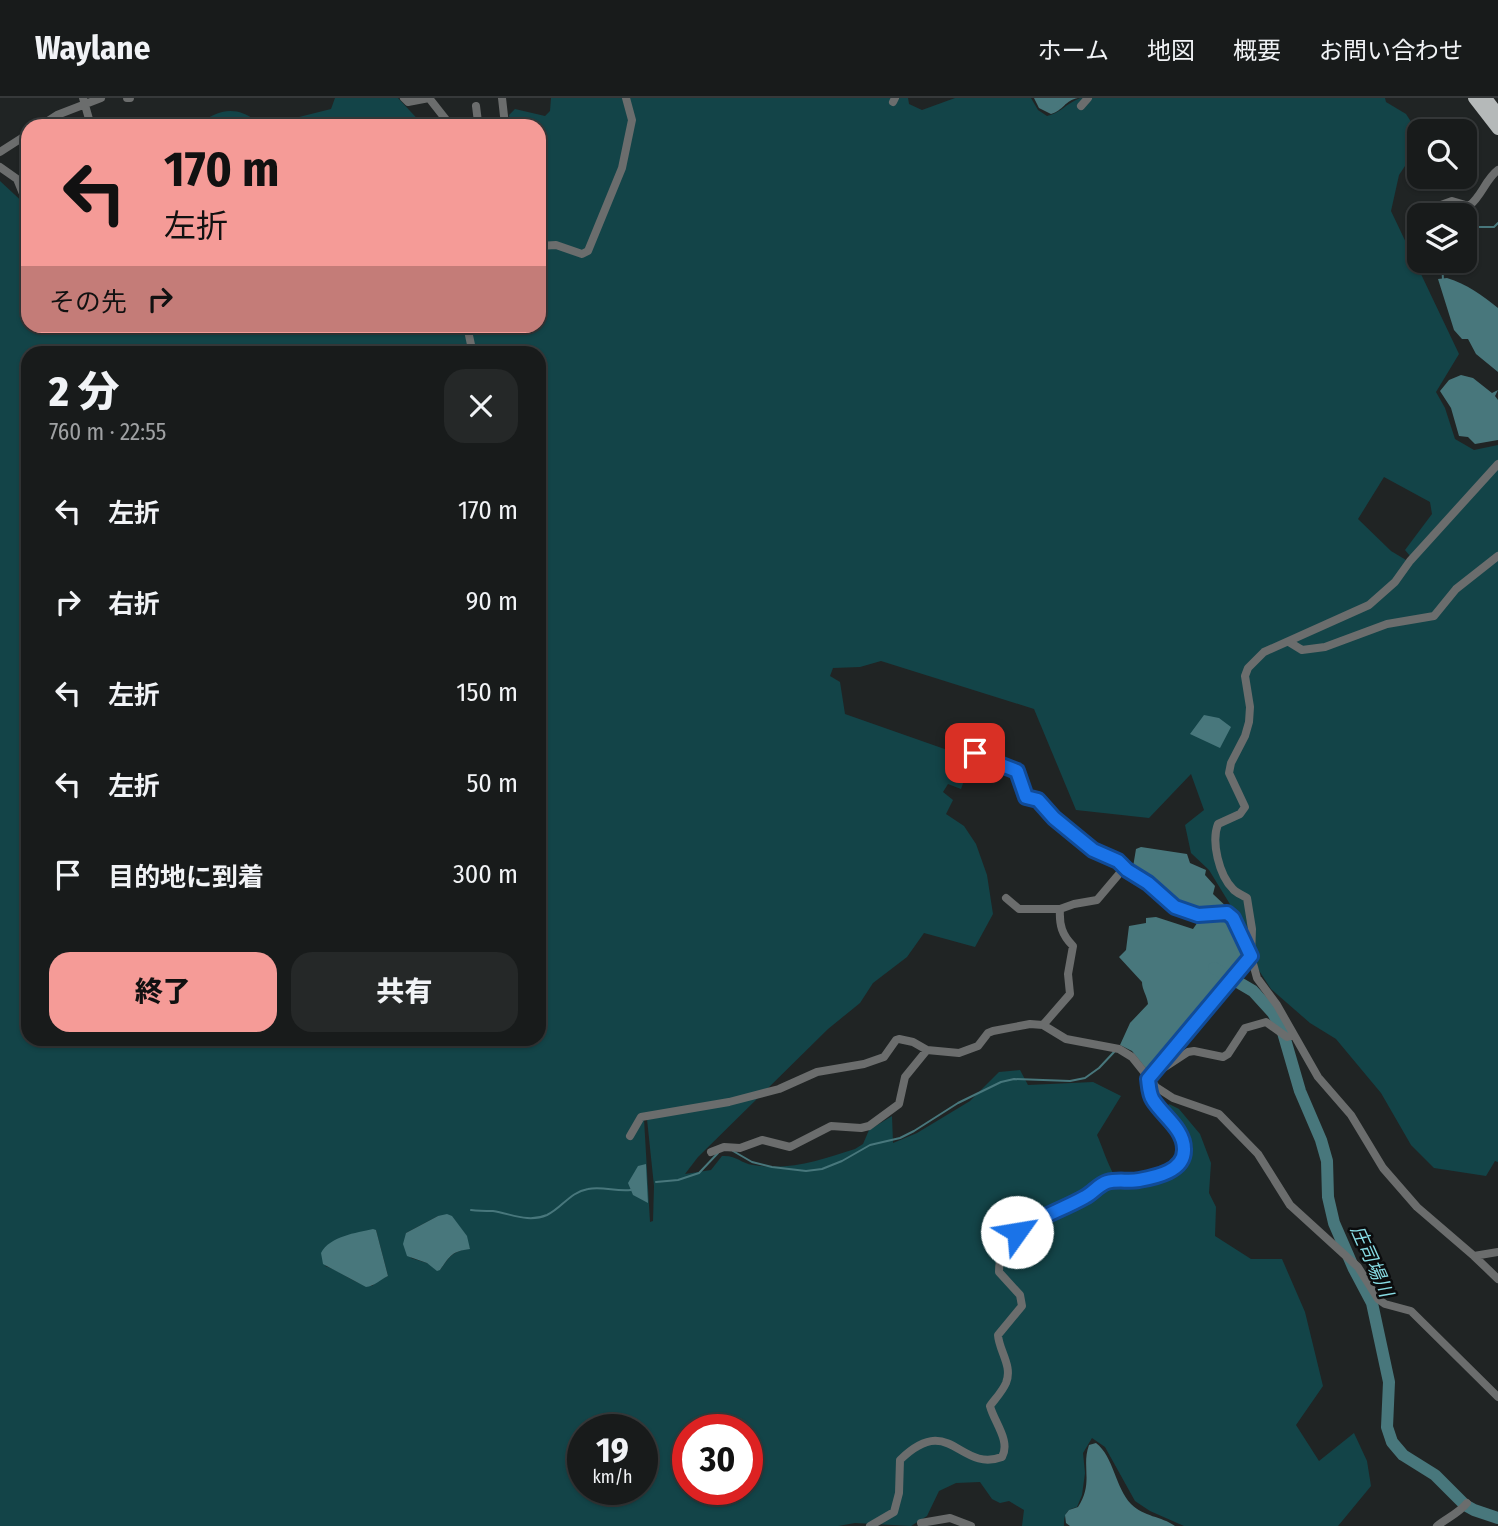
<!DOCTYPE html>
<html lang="ja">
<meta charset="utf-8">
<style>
body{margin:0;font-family:"Fira Sans Condensed","Noto Sans JP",sans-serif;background:#252828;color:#f1f3f6;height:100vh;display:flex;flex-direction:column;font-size:26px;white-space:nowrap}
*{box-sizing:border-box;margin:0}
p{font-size:23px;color:#9fa1a3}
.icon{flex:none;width:38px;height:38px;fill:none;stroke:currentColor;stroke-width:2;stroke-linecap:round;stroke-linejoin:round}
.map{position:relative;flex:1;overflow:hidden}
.side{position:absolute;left:21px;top:248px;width:525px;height:700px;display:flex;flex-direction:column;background:#181b1b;border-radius:21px;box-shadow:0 2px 5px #0004,0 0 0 2px #36393a}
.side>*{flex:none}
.guide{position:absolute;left:21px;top:21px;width:525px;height:214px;border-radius:21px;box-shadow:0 2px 5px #0004,0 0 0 2px #36393a;background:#f59b97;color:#111;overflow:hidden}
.tools{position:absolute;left:1407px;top:21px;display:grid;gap:14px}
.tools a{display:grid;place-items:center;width:70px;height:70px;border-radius:14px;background:#181b1b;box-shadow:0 2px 5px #0004,0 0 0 2px #36393a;font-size:35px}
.speed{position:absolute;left:567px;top:1316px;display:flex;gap:14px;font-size:35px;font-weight:700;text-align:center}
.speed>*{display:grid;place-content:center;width:91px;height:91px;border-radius:50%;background:#181b1b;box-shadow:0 2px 5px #0004,0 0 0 2px #36393a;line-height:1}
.speed small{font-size:18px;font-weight:400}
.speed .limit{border:10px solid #d22;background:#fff;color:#111}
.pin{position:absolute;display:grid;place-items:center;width:60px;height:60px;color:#fff;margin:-30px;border-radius:14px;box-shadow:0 4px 10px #0006}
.me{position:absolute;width:77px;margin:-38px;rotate:58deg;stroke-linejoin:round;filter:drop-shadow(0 0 5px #0008)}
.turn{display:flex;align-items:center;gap:24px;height:147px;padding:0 28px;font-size:32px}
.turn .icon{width:91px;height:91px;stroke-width:2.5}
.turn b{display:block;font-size:49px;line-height:60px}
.then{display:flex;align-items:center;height:66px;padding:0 28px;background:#0003;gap:14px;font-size:26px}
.round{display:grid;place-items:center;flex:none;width:74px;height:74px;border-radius:21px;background:#252828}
.head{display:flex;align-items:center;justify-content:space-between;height:119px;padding:0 28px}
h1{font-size:42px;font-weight:800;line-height:52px}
.cta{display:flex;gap:14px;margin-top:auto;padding:14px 28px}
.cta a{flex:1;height:80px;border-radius:21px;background:#f59b97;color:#111;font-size:28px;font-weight:800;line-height:80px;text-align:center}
.cta a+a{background:#252828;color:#f1f3f6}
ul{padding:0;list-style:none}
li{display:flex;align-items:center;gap:21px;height:91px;padding:0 28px}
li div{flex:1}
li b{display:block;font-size:26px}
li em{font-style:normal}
header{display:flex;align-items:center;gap:42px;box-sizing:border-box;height:98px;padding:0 35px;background:#181b1b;border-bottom:2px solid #36393a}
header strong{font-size:33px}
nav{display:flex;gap:38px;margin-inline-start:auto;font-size:24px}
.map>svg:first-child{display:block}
.green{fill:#134448;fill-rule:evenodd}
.water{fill:#48777c}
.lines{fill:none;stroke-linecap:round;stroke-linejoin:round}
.stream{stroke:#48777c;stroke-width:2}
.river{stroke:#48777c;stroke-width:12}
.minor{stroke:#6b6d6d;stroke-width:8}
.primary{stroke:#b5b9b9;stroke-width:12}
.route-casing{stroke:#114b97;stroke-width:18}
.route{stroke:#1a73e8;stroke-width:12}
.labels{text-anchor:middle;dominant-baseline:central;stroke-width:5;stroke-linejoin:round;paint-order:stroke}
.water-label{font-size:19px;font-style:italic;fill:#87dbe3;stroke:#0b0c0d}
</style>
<header>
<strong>Waylane</strong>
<nav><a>ホーム</a><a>地図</a><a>概要</a><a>お問い合わせ</a></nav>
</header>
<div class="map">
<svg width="1498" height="1428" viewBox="0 0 1498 1428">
<rect width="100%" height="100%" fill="#202424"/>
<!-- green -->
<path class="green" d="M 335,0 L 398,0 L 424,28 L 197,28 C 217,11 236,7 256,23 L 287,22 L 331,11 Z
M 551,0 L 908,0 L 909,6 L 922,12 L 955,0 L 1031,0 L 1038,12 L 1047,18 C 1059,16 1067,5 1080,0 L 1385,0 L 1386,4 L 1406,16 L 1419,36 L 1419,47 L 1399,77 L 1391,113 L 1459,256 L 1436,294 L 1445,310 L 1455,341 L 1474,352 L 1498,347 L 1498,1064 L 1495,1063 L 1486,1078 L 1434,1070 L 1411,1047 L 1381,995 L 1336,941 L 1310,925 L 1271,891 L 1258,871 L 1255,847 L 1209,772 L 1191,755 L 1185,727 L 1204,712 L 1191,676 L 1149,720 L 1076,712 L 1034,611 L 881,563 L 860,569 L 833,570 L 830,578 L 840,584 L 845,616 L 956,655 L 969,669 L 961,691 L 948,686 L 943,694 L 953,702 L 946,716 L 964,728 L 976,746 L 987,777 L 993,816 L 975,849 L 924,835 L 907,859 L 873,885 L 860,905 L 828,931 L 698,1059 L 685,1076 L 711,1072 L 722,1058 C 737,1057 740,1065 753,1067 C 790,1073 820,1062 855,1051 L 863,1046 L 869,1032 L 892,1018 L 893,1045 L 917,1035 L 970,1003 L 999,974 L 1020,972 L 1028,987 L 1093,984 L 1121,998 L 1097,1037 C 1102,1048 1111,1076 1118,1082 C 1135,1097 1190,1080 1189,1054 C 1188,1037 1175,1023 1166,1010 L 1169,1006 L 1179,1011 L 1200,1036 L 1211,1065 L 1209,1095 L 1216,1109 L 1215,1138 L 1251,1161 L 1282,1161 L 1305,1214 L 1323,1288 L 1296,1327 L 1319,1363 L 1354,1335 L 1367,1363 L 1371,1388 L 1338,1428 L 1184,1428 L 1150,1413 L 1135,1403 L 1105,1349 L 1092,1340 L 1083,1355 L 1085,1375 L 1082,1397 L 1077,1409 C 1066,1412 1064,1416 1064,1428 L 1022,1428 L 1024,1412 L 1009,1403 L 1000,1405 L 992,1401 L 980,1384 L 956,1385 L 939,1393 L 927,1418 L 911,1428 L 855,1425 L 838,1428 L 0,1428 L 0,83 L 28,109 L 28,228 L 539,228 L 539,28 L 511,28 L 509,17 L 515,11 L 545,18 L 550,13 ZM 28,256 L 539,256 L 539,942 L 28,942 ZM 1384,379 L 1430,404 L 1432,416 L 1405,452 L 1410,458 L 1406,462 L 1391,453 L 1358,421 ZM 644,1021 L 647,1021 L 654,1088 L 653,1123 L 650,1124 ZM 438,1118 L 470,1150 C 452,1154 450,1158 440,1172 L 427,1165 L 411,1160 L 406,1135 ZM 376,1132 L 388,1178 L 377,1183 L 372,1188 C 354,1187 344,1174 325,1168 ZM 583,1332 L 642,1332 L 642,1391 L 583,1391 ZM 688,1332 L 747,1332 L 747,1391 L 688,1391 Z"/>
<!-- water -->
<path class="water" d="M 1034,0 L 1078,0 C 1065,2 1063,13 1051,16 L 1039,10 Z
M 1447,180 C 1467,186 1482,197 1498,210 L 1498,274 L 1476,256 L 1468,241 L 1462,241 L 1454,232 L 1438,181 Z
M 1461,277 L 1473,280 L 1492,295 L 1498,292 L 1495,298 L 1498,302 L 1498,342 L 1475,346 L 1468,339 L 1459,338 L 1451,310 L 1440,293 L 1449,282 Z
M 1204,617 L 1219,620 L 1231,629 L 1220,650 L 1190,636 Z
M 1141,749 L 1187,756 L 1190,765 L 1206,772 L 1205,777 L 1215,788 L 1213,796 L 1230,812 L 1197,814 L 1177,805 L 1133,769 L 1136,751 Z
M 1227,818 L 1234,825 L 1246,857 L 1148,973 L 1132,953 L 1120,947 L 1130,925 L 1148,906 C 1147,897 1142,892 1142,884 L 1119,859 L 1126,852 L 1129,828 L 1146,825 L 1146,820 L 1156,819 L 1193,831 L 1200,821 Z
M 646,1066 L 648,1105 L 633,1097 L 628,1085 L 638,1068 Z
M 447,1116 L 452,1118 L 467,1138 L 470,1151 C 452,1153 450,1158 440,1172 L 437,1173 L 427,1165 L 407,1158 L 403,1146 L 406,1135 L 438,1118 Z
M 373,1131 L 376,1132 L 388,1178 C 380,1182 374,1188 366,1189 L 323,1166 L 321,1155 C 330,1138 356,1135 373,1131 Z
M 1096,1345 C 1114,1359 1115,1389 1131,1406 C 1144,1419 1161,1418 1175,1428 L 1070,1428 L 1066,1425 L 1065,1417 L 1069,1412 L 1078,1409 C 1094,1384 1081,1369 1089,1347 Z"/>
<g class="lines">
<!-- stream -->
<path class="stream" d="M 1465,154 L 1466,140 L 1471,129 L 1494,129 L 1498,125
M 1442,163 L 1443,182
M 1462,163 L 1464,163
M 733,1053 L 752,1064 L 772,1069 L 806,1073 L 822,1071 L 842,1063 L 870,1047 L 900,1040 L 914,1033 L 958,1005 L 1001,984 L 1014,981 L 1070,983 L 1085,980 L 1099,970 L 1115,953
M 656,1084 L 678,1082 L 699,1075 L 718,1055
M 471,1112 C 479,1113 486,1113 493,1113 C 512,1116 528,1125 547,1117 C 562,1110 570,1094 588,1091 C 603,1088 616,1094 631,1092"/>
<!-- river -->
<path class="river" d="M 1214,870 L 1253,893 L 1273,915 L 1282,931 L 1300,993 L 1321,1042 L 1327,1063 L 1328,1099 L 1334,1125 L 1354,1171 L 1372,1205 L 1389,1284 L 1387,1329 L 1392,1344 L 1403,1357 L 1435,1377 L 1465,1407 L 1474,1412 L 1498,1420"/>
<!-- minor -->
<path class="minor" d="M 83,0 L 91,28
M 127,0 L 130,0
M 404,0 L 408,4 L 429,0 L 451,28
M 502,0 L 505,27
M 893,4 L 895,0
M 476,8 L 478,24
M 1081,8 L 1088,0
M 450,26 L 487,23
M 40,28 L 57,17 L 101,0
M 0,54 L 28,36
M 0,69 L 17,81 L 28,108
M 1416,109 L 1438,108 L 1452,103 L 1469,108 C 1482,98 1485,82 1498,72
M 539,148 L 556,147 L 582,156 L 588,153 L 622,70 L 632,22 L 626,0
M 467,228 L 473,256
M 1498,366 L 1410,463 L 1395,484 L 1369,507 L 1264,554 L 1248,570 L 1245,578 L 1250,609 L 1249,624 L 1245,638 L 1231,665 L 1229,675 L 1245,709 L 1240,716 L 1218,726 C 1211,744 1219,777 1233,791 C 1236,795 1243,797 1247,800 L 1252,831 L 1251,858 L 1257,880 L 1277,907 L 1318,979 L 1351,1017 L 1383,1070 L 1417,1109 L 1474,1158 L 1498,1154
M 1289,544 L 1302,552 L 1325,549 L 1387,526 L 1434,518 L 1456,491 L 1498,458
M 975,655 L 972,662 L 999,665 L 1017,673 L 1026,699 C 1051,707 1071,739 1095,753 C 1107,759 1117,762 1127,772
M 1006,800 L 1019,811 L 1060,811
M 1043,927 L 1070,896 L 1068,876 L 1073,848 C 1062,837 1059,827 1060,811 L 1074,806 L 1097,802 L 1119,776 L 1127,772 C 1148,785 1175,813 1198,817 C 1207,818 1218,816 1227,815 L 1233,820 L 1250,855
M 1159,973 L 1188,954 L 1194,953 L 1223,959 L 1228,956 L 1245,930 L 1266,924 L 1287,939 L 1292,937
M 630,1038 L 641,1019 L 729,1004 L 779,991 L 817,974 L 864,966 L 884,959 L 896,942 L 899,941 L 913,944 L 927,952 L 959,955 L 978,948 L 988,935 L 993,933 L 1030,926 L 1043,927 L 1066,941 L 1119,951 L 1132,959 L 1156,989 L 1173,1000 L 1219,1016 L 1258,1056 L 1290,1107 L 1358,1169 L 1378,1201 L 1385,1206 L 1411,1213 L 1498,1299
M 711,1054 L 724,1049 L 740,1050 L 762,1042 L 790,1049 L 831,1028 L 861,1030 L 869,1028 L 899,1006 L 905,979 L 927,952
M 1474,1158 L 1498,1181
M 921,1425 L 950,1420 L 971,1428
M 870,1428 L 894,1414 L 899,1395 L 900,1362 C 950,1313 959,1375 1002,1359 C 1011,1343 994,1324 990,1308 C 995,1301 1002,1294 1006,1285 C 1013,1268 999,1253 998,1237 L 1022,1208 L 1020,1197 L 999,1174 C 999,1128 1049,1119 1082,1101 C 1091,1096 1098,1086 1108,1083 C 1117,1081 1127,1083 1135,1083 C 1151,1081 1180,1074 1184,1056 C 1189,1034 1162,1017 1153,1002 C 1149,996 1149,988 1148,981 L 1251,858
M 1437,1428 C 1447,1420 1459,1415 1467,1405"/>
<!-- primary -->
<path class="primary" d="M 1474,0 L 1498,31
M 1486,0 L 1498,16"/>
</g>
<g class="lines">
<!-- route casing -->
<g class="route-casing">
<path id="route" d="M 975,655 L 972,662 L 999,666 L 1017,673 L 1026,699 L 1038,702 L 1054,720 L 1093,752 L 1118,763 L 1127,772 L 1148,785 L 1175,809 L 1198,817 L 1227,815 L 1233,820 L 1251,858 L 1148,981 C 1149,988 1149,996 1153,1002 C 1163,1018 1184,1031 1184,1051 C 1185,1073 1156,1079 1139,1082 C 1129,1084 1117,1081 1107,1084 C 1098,1087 1093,1095 1085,1099 C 1062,1112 1038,1119 1017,1134"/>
</g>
<!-- route -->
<use href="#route" class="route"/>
</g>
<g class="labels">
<!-- water labels -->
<g class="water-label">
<text transform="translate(1372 1163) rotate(66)">庄司場川</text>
</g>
</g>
</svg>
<div class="tools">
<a><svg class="icon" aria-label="search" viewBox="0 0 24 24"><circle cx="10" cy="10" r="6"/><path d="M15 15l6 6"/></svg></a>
<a><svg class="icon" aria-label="layers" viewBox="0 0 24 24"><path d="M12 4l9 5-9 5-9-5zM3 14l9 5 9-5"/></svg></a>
</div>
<div class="speed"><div>19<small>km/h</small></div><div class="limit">30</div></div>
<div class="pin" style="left:975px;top:655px;background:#d93025"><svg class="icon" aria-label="arrive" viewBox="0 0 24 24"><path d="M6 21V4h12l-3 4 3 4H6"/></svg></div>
<svg class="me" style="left:1017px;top:1134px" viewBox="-20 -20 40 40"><circle r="19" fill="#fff"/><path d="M0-13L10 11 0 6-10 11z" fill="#1a73e8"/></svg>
<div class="guide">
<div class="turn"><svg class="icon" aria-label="left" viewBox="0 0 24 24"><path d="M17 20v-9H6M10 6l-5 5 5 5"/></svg><div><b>170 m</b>左折</div></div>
<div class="then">その先<svg class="icon" aria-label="right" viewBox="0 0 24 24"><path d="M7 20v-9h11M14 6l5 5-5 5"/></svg></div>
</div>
<section class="side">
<div class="head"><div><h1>2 分</h1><p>760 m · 22:55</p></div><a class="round"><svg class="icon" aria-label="close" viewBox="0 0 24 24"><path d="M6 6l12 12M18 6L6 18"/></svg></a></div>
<ul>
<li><svg class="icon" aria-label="left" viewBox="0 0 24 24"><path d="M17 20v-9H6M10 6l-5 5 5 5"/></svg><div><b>左折</b></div><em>170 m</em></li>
<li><svg class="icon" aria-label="right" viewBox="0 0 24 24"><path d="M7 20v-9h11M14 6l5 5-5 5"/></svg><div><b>右折</b></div><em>90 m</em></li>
<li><svg class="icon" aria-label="left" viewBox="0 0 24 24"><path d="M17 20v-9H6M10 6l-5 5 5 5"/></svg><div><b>左折</b></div><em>150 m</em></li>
<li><svg class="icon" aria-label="left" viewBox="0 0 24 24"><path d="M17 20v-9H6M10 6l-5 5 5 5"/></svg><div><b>左折</b></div><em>50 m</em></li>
<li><svg class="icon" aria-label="arrive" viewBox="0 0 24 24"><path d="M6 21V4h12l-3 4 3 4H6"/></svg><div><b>目的地に到着</b></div><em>300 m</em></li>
</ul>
<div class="cta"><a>終了</a><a>共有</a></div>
</section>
</div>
